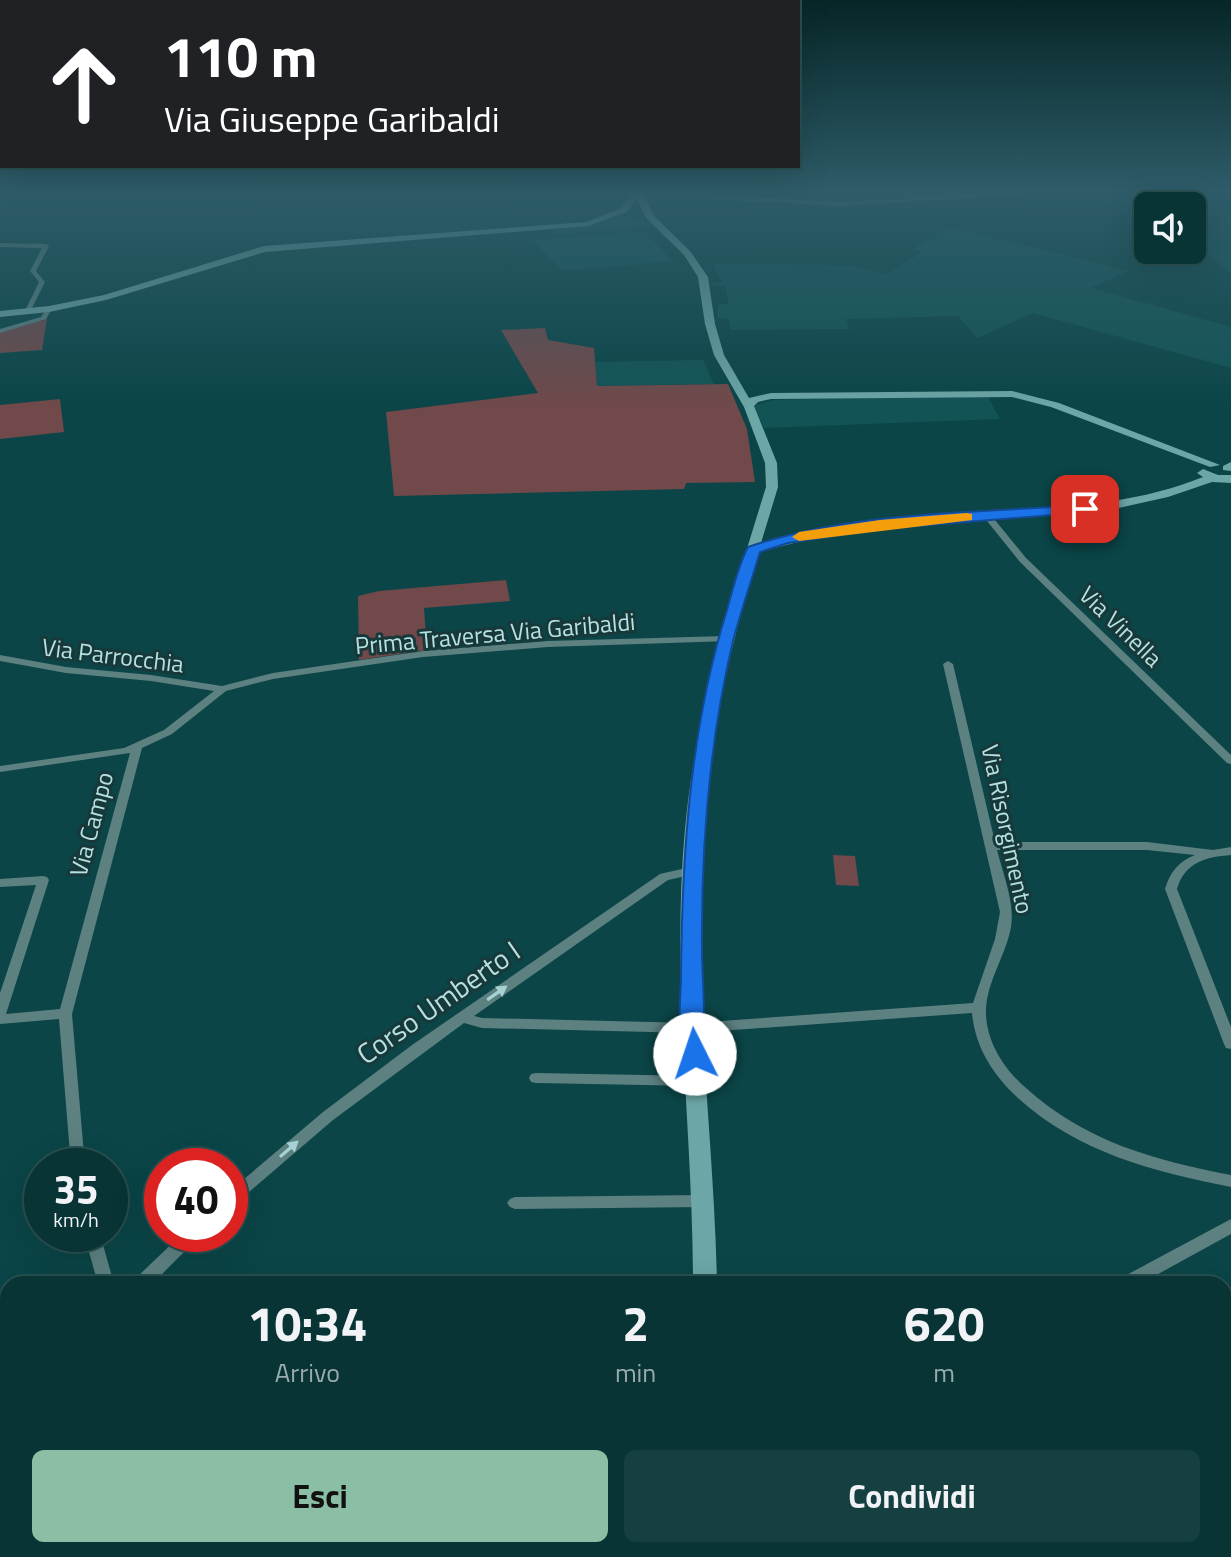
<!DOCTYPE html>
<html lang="it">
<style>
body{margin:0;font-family:"Titillium Web",sans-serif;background:#163f41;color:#f1f3f6;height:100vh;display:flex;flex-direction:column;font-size:30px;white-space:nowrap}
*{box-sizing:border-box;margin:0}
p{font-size:26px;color:#98aaad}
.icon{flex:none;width:44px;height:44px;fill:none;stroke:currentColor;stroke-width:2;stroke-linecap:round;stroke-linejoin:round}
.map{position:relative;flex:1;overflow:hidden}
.panel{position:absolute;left:0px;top:1276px;width:1232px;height:282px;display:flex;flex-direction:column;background:#083435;border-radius:24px 24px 0 0;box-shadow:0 8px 32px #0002,0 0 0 2px #294f50}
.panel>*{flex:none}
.guide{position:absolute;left:0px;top:0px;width:800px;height:168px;box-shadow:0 8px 32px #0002,0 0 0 2px #294f50;background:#202124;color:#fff;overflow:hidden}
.controls{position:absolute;left:1134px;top:192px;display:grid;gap:16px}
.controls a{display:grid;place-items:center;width:72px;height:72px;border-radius:12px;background:#083435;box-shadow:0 8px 32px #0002,0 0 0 2px #294f50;font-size:40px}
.speed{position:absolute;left:24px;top:1148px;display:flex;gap:16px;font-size:40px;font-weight:700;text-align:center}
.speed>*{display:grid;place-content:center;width:104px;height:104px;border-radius:50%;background:#083435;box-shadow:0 8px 32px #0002,0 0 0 2px #294f50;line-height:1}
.speed small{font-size:20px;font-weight:400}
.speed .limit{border:12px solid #d22;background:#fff;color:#111}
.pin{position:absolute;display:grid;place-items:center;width:68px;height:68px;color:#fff;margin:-34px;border-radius:16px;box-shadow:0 4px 12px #0006}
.me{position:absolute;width:88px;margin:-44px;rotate:356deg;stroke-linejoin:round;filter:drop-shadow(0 0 6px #0008)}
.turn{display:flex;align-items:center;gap:28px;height:168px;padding:0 32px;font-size:36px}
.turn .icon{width:104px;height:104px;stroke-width:2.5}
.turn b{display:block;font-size:56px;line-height:68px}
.eta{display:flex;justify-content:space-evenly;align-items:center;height:136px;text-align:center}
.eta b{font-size:48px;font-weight:700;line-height:56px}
.action{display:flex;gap:16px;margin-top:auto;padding:16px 32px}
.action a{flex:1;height:92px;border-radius:12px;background:#8abfa5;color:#111;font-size:32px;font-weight:700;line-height:92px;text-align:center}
.action a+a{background:#163f41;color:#f1f3f6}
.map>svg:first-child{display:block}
.built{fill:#125355}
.green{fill:#71494a}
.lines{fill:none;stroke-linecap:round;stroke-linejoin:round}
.street{fill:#5d8081;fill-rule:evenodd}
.secondary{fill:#6da6a7;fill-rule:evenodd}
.oneway{fill:#a7d2d3}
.route{fill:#1a73e8;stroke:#114b97;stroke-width:2}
.slow{fill:#f59e0b}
.labels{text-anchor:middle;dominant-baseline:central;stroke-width:6;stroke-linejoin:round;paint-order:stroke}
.street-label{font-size:24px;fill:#b4e1e2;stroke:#183839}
.near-street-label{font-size:28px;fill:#b4e1e2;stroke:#183839}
</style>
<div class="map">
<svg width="1231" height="1557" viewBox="0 0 1231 1557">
<rect width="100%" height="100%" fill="#0b4547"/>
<!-- built -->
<path class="built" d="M 1130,190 L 1220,190 L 1231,198 L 1231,274 L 1192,241 L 1192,206 L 1150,206 Z
M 621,217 L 637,218 L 651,226 L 550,235 L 553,230 Z
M 951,227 L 1128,271 L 1091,288 L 1231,327 L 1231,368 L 1033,313 L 977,338 L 958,316 L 846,319 L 849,329 L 730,330 L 729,319 L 717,318 L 718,304 L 729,304 L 725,286 L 713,286 L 712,283 L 722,282 L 713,264 L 850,265 L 887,274 L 922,252 L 913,249 Z
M 644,232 L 673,261 L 563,271 L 532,240 Z
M 703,360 L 714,384 L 597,386 L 595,362 Z
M 987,395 L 1000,419 L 764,428 L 753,406 L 772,400 Z"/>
<!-- green -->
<path class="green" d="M 47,318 L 42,350 L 0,353 L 0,332 Z
M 545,328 L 548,340 L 594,348 L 597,386 L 728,384 L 747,429 L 755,482 L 686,483 L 684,489 L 394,496 L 386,412 L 538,393 L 501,330 Z
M 60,399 L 64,432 L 0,439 L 0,405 Z
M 506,580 L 510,601 L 424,608 L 427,650 L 359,660 L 358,596 L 379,591 Z
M 833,855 L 855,856 L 859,886 L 836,885 Z"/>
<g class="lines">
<!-- street -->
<path class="street" d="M 1031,190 L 1058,190 L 1055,192 L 841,206 L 632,195 L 629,193 L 632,191 L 841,202 Z
M 0,243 L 46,244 L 49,246 L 36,271 L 45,282 L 30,312 L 25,311 L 39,282 L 30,271 L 42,248 L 0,247 Z
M 47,308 L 52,309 L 46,319 L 0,333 L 0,329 L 41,317 Z
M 987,513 L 990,514 L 1026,558 L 1231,755 L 1231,764 L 1227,763 L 1020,562 L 983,516 Z
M 726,636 L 731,639 L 729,641 L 548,647 L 423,657 L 273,679 L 226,691 L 172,734 L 142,748 L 72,1014 L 85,1166 L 71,1166 L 59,1019 L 0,1024 L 0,993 L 36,885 L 0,887 L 0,879 L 43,876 L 47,877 L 49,880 L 6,1014 L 60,1009 L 130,753 L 0,772 L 0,766 L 124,748 L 164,730 L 214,691 L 151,681 L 66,673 L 0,661 L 0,655 L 66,667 L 151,675 L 222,686 L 273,673 L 423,651 L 548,641 Z
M 948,661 L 953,664 L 995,842 L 1147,842 L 1213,850 L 1231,847 L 1231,855 C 1206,857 1185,862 1177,889 L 1231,1027 L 1231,1049 L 1226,1048 L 1224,1044 L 1165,889 C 1170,872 1179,861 1195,855 L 1147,850 L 997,850 C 1003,874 1015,903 1011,927 C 1006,955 987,981 986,1009 C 985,1040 1003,1068 1026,1088 C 1086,1142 1154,1160 1231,1175 L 1231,1187 C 1154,1172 1077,1152 1018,1098 C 993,1075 975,1047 972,1013 L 692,1033 L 482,1028 L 464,1023 L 333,1120 L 235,1204 L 230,1206 L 230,1191 L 323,1112 L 412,1045 L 660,874 L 664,873 L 691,867 L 697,871 L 695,874 L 668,880 L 474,1016 L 482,1018 L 692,1023 L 973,1003 L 995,939 L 1000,912 L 943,664 Z
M 536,1073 L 698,1076 L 703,1077 L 705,1081 L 703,1085 L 698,1086 L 536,1083 L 531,1082 L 529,1078 L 531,1074 Z
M 705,1195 L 710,1197 L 713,1201 L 710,1205 L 705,1207 L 515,1209 L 510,1207 L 507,1203 L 510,1199 L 515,1197 Z
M 1231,1219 L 1231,1234 L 1140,1284 L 1117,1284 L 1119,1279 Z
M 84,1234 L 100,1234 L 114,1284 L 98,1284 Z
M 182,1234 L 200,1234 L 197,1239 L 152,1284 L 133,1284 L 135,1279 Z
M 8,1376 L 8,1392 L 0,1393 L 0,1377 Z
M 72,1550 L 90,1550 L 89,1557 L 71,1557 Z"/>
<!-- secondary -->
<path class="secondary" d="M 627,190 L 635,190 L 645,197 L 654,216 L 690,251 L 708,277 L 715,324 L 724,355 L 749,398 L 771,393 L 1012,391 L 1059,403 L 1220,465 L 1210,467 L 1051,407 L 1012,397 L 771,399 L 758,402 L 754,406 L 777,463 L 778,487 L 761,543 C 832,522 906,516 979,512 C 1055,508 1131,506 1203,477 L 1197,473 L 1203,469 L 1218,475 L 1231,475 L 1231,483 L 1212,482 L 1168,497 L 1114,509 L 882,527 L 817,537 L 759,552 C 731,643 709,736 702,831 C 691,981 714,1133 717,1284 L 693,1284 C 693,1133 671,980 685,829 C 696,711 731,600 766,487 L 765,463 L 744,407 L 714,355 L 705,324 L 698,277 L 684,255 L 647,219 L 636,199 L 627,212 L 588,226 L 265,252 L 106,300 L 49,312 L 0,317 L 0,311 L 49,306 L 104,295 L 264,246 L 587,222 L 621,208 L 629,198 Z
M 1231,462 L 1231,471 L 1223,470 L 1223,466 Z
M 707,1550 L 733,1550 L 732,1557 L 706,1557 Z"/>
</g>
<!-- one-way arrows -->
<defs><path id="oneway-solid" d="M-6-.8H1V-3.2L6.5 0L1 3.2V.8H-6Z" transform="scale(2)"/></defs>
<g class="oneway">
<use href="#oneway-solid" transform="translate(497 993) rotate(-35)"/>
<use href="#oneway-solid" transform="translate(289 1149) rotate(-41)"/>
</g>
<!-- sky -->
<linearGradient id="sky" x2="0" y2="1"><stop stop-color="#062627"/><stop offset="0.47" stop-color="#2e5c69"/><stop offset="1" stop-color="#2e5c69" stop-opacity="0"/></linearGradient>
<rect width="1231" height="408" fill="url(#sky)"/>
<!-- route -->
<path class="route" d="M 1085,505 L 1092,509 L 1090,512 L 880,529 L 788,543 L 760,552 C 751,582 741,611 733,641 C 709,742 701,847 702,951 C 702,967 707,1054 703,1060 L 695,1063 L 687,1060 C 675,1038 681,1001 681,976 C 682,853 690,728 727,610 C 733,589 738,566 748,547 C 854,511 974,513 1085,505 Z"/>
<!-- slow -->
<path class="slow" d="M 967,513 L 972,514 L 972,520 L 799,541 L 792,537 L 799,532 L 880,520 Z"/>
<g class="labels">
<!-- street labels -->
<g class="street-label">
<text transform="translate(1121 626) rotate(44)">Via Vinella</text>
<text transform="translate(495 633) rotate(-5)">Prima Traversa Via Garibaldi</text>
<text transform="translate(113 655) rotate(7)">Via Parrocchia</text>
<text transform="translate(91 824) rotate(-75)">Via Campo</text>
<text transform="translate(1008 829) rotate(78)">Via Risorgimento</text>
</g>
<!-- near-street labels -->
<g class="near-street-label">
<text transform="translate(438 1002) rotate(-35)">Corso Umberto I</text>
</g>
</g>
</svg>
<div class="controls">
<a><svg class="icon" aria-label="sound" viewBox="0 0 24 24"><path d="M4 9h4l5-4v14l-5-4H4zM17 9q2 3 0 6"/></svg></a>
</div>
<div class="speed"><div>35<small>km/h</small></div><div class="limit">40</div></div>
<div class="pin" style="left:1085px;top:509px;background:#d93025"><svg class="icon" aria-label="arrive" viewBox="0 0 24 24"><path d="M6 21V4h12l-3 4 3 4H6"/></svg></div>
<svg class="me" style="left:695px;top:1054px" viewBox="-20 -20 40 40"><circle r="19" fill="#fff"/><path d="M0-13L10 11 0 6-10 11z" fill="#1a73e8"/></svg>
<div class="guide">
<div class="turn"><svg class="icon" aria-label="ahead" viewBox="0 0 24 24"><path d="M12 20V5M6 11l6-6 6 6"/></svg><div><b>110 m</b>Via Giuseppe Garibaldi</div></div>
</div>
<section class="panel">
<div class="eta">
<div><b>10:34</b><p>Arrivo</p></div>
<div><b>2</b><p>min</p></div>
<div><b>620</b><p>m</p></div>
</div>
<div class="action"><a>Esci</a><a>Condividi</a></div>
</section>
</div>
